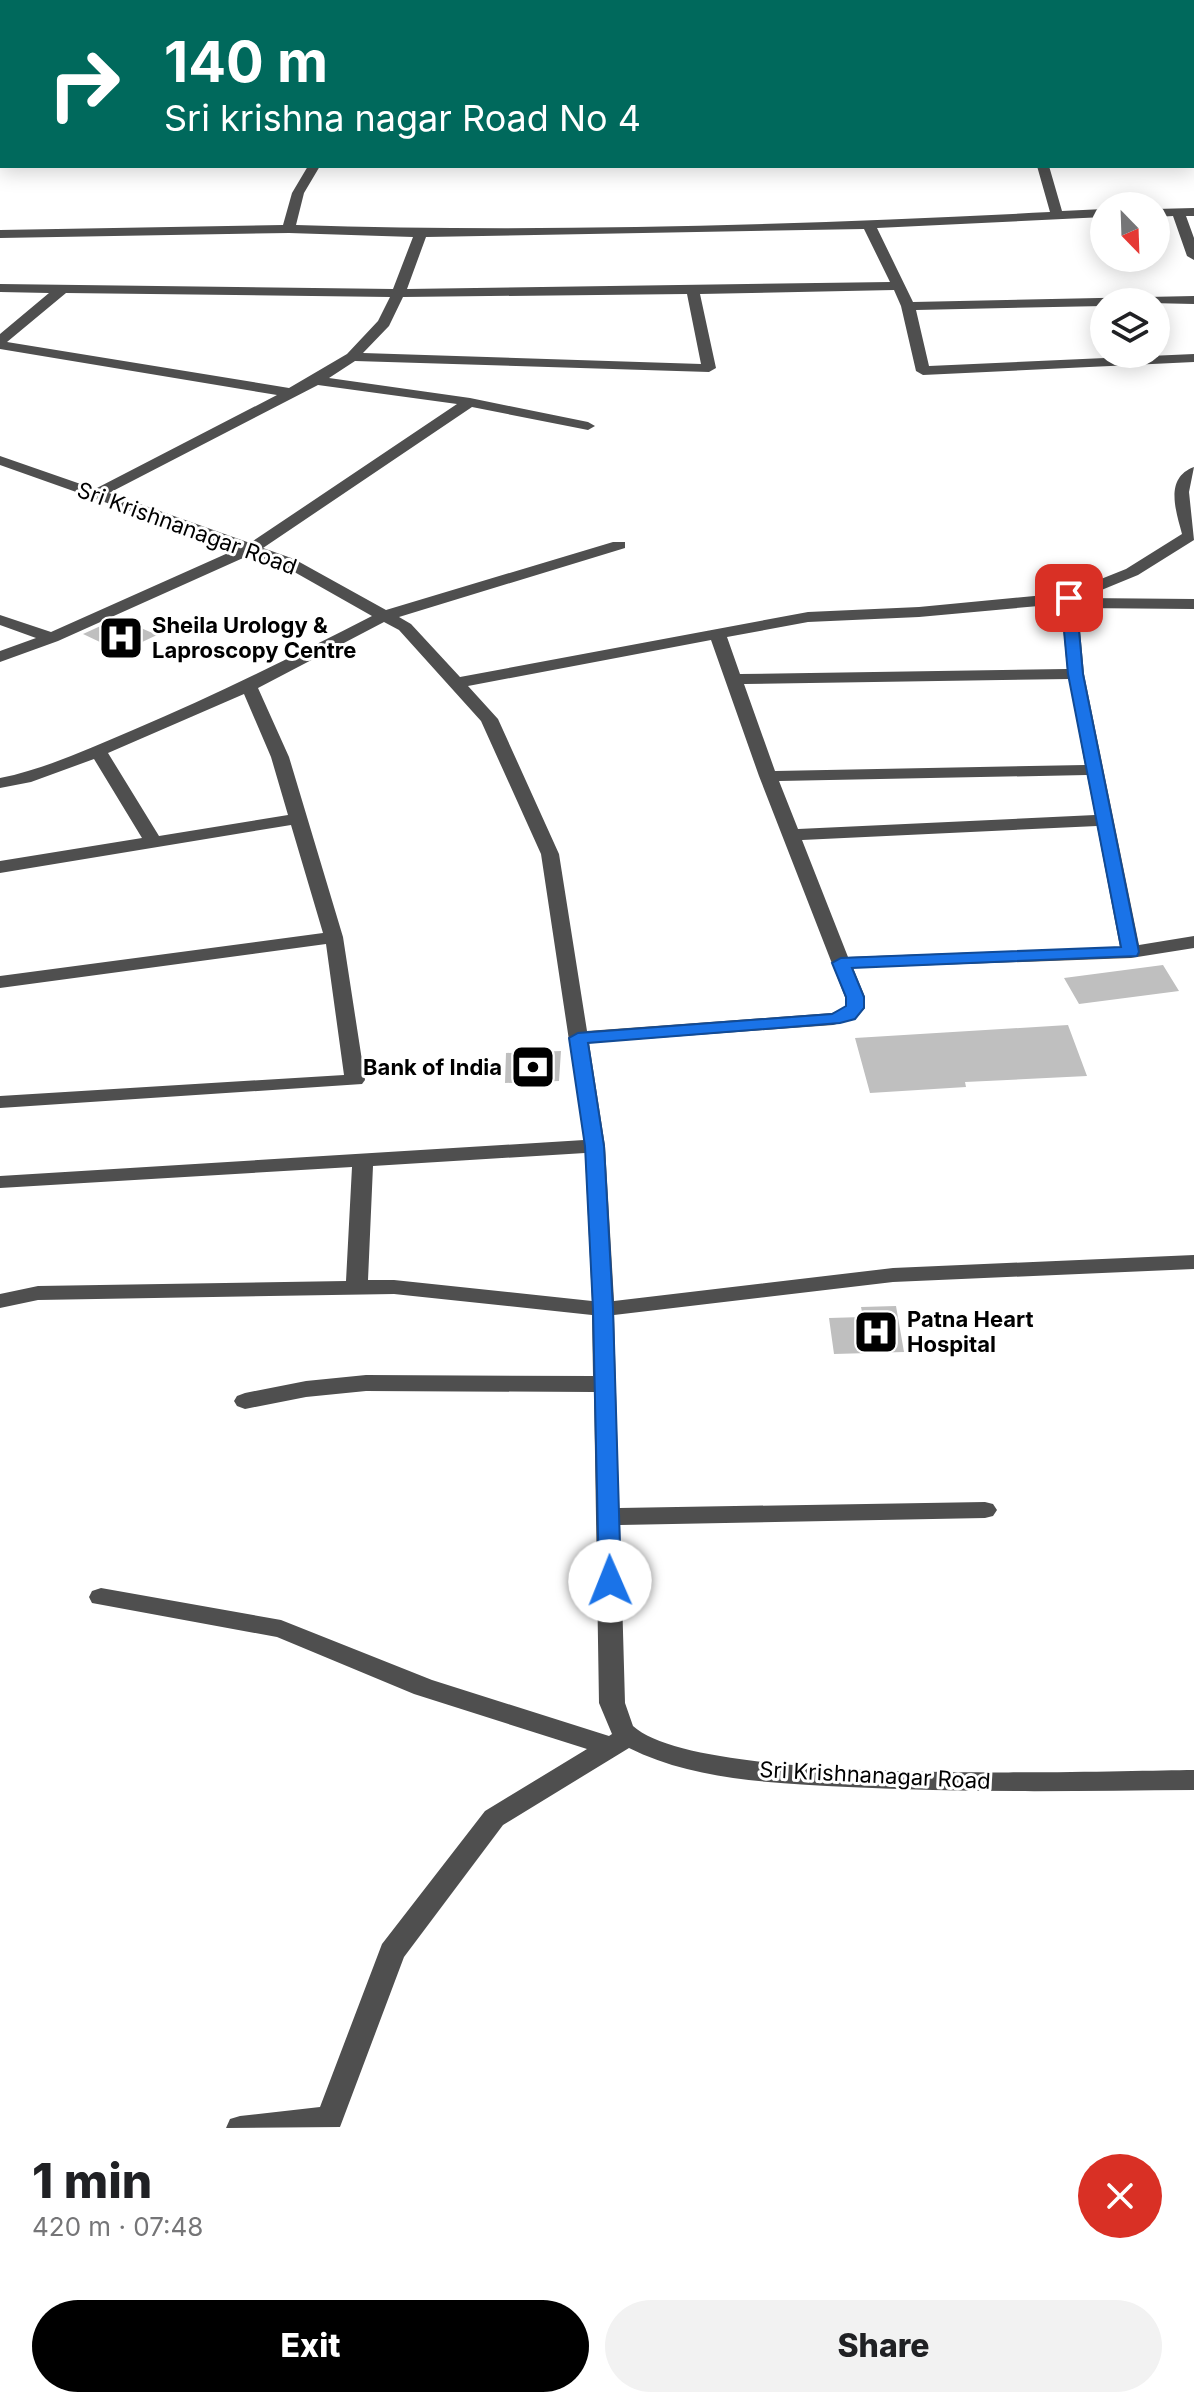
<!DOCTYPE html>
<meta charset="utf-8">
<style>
body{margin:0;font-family:Inter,sans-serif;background:#f2f2f2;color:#202124;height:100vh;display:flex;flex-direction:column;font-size:30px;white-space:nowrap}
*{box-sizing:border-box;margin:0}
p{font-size:26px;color:#757577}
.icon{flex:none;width:44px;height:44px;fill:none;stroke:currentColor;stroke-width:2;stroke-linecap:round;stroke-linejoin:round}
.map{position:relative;height:2128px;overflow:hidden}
.side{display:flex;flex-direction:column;background:#fff;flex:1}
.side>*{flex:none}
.top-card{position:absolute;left:0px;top:0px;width:1194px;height:168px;box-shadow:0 4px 20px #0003;background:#00695c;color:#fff;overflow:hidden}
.needle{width:52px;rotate:157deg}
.controls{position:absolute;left:1090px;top:192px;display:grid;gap:16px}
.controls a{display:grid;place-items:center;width:80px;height:80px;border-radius:50%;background:#fff;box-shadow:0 4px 20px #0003;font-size:40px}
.pin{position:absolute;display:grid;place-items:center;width:68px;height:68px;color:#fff;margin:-34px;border-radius:16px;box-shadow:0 4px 12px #0006}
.me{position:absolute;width:88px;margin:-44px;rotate:359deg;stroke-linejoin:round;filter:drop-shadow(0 0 6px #0008)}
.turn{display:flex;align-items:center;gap:28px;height:168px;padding:0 32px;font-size:36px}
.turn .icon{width:104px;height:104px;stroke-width:2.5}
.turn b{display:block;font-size:56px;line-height:68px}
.round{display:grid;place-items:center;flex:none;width:84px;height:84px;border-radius:42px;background:#f2f2f2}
.overview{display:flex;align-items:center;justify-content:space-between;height:136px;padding:0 32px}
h1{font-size:48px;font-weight:800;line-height:60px}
.cta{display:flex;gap:16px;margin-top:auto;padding:16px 32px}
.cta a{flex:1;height:92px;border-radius:48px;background:#000;color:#fff;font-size:32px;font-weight:800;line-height:92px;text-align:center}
.cta a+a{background:#f2f2f2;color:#202124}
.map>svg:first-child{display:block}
.building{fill:#bfbfbf}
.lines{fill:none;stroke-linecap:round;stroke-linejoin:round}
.minor{fill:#4f4f4f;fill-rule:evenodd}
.route{fill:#1a73e8;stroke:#114b97;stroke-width:2}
.labels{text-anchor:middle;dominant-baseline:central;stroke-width:6;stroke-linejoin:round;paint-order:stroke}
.street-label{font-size:22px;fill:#000;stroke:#fff}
.poi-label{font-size:22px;font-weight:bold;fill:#000;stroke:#fff;text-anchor:start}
</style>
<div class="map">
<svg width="1194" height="2128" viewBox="0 0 1194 2128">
<rect width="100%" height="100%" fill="#fff"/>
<!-- building -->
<path class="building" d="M 118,618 L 157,635 L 121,652 L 83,634 Z
M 1163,965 L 1179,991 L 1079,1004 L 1064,978 Z
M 1068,1025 L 1087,1076 L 965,1082 L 966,1087 L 870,1093 L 855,1038 Z
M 561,1051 L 559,1081 L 505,1083 L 506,1053 Z
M 896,1306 L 904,1352 L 834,1354 L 829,1318 L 863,1317 L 861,1307 Z"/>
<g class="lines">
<!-- minor -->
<path class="minor" d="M 88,0 L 108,0 L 86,2 Z
M 176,0 L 189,0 L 191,2 L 178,2 Z
M 476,0 L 490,0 L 492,2 L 478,2 Z
M 660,0 L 674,0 L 676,2 L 662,2 Z
M 808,0 L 821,0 L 806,2 Z
M 1008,0 L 1020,0 L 1021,2 L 1009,2 Z
M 0,105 L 2,105 L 2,113 L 0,113 Z
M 0,160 L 2,166 L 6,167 L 0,168 Z
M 308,166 L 320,166 L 304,193 L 296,225 C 547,233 799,225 1050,212 L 1037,166 L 1049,166 L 1062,211 L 1104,209 L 1104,217 L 877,228 L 913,302 L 1194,296 L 1194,304 L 1104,302 L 1104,306 L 916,310 L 929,366 L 1194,354 L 1194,362 L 923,375 L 916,371 L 901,306 L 894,290 L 700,294 L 716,368 L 709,372 L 355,361 L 329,378 L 470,398 L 588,422 L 595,426 L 588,430 L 472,407 L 263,548 L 294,559 L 386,610 L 613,542 L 625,542 L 625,548 L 399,617 L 411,624 L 460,677 L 808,612 L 919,607 L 1066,593 L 1126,569 L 1182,534 C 1176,511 1164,478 1194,467 L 1189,492 L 1194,540 L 1138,575 L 1082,598 L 1194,599 L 1194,609 L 1078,608 L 1084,674 L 1139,945 L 1194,936 L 1194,948 L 1131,958 L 853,968 L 865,997 L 865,1008 L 855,1019 L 833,1025 L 589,1043 L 605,1146 L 614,1301 L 893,1268 L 1194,1255 L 1194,1269 L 893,1282 L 614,1315 L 619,1508 L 985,1502 L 993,1504 L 997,1510 L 993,1516 L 985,1518 L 620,1525 L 625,1703 L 633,1726 C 699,1786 1092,1771 1194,1770 L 1194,1790 C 1079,1791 963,1793 848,1787 C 775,1783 695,1781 629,1748 L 503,1825 L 404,1957 L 340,2127 L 226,2128 L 230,2119 L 240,2116 L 320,2107 L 382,1944 L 485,1811 L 587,1749 L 414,1694 L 277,1637 L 92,1603 L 89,1597 L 92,1591 L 101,1588 L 281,1620 L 432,1680 L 609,1736 L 612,1734 L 599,1703 L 594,1392 L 366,1391 L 306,1397 L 245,1409 L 237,1406 L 234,1401 L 237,1396 L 245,1393 L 306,1381 L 366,1375 L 593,1376 L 592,1315 L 394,1294 L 38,1300 L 0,1308 L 0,1294 L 38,1286 L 346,1281 L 352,1167 L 0,1188 L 0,1176 L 584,1140 L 541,854 L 481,721 L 399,630 L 384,622 L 258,688 L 289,757 L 343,937 L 365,1080 L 362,1084 L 0,1108 L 0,1096 L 344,1075 L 326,944 L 0,988 L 0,976 L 323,933 L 291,825 L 0,873 L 0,861 L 142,838 L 94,759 L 31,782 L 0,788 L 0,778 C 46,769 90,748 133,730 C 215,695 294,656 372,616 L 282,565 L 252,554 L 58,641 L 0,662 L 0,651 L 36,638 L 0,625 L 0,615 L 51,632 L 237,549 L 0,465 L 0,456 L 95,489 L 277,395 L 0,349 L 0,334 L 49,293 L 0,292 L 0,284 L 393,289 L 413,237 L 289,233 L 0,238 L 0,230 L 283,225 L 292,193 ZM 864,229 L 890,282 L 407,289 L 426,237 ZM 66,293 L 390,297 L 378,321 L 347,354 L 289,388 L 7,342 ZM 687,294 L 701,364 L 363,353 L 389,326 L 403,297 ZM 318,385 L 457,404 L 250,543 L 109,493 ZM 1061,604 L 1067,669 L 740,674 L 727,637 L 808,622 L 919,617 ZM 711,640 L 759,776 L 845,997 L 845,1007 L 832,1013 L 587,1031 L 559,854 L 498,719 L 468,686 ZM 1069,679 L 1085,765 L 775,771 L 744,684 ZM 244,694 L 271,757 L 288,815 L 159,836 L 108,753 ZM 1087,775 L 1095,815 L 798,829 L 779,781 ZM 1097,826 L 1120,947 L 848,957 L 802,840 ZM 585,1153 L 592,1301 L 394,1280 L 368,1280 L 373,1166 Z
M 1194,208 L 1194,216 L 1186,216 L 1194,238 L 1194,260 L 1187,256 L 1173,216 L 1156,217 L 1156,209 Z"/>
</g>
<!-- route -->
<path class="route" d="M 1069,593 L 1076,598 L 1083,674 L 1139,952 L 1137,956 L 852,968 L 864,997 L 864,1008 L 855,1019 L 840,1023 L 588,1043 L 604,1146 L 613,1309 L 621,1581 L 618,1586 L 603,1586 L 599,1581 L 593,1309 L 585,1146 L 569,1038 L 578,1033 L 832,1014 L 846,1006 L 846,997 L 832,963 L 841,958 L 1121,947 L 1068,674 L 1061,598 Z"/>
<!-- icons -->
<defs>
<g id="hospital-square" transform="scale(2.3)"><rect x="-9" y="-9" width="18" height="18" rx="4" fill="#000" stroke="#fff"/><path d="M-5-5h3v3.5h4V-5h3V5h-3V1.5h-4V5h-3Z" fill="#fff"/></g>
<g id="bank-square" transform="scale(2.3)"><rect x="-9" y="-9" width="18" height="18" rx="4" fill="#000" stroke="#fff"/><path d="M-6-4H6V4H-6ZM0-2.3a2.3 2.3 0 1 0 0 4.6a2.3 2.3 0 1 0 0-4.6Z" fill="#fff"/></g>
</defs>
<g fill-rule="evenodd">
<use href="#hospital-square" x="121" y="638"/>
<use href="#bank-square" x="533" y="1067"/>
<use href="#hospital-square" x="876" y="1332"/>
</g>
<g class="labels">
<!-- street labels -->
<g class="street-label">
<text transform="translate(187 528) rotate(20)">Sri Krishnanagar Road</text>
<text transform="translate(875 1775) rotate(3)">Sri Krishnanagar Road</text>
</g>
<!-- poi labels -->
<g class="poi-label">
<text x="152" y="625">Sheila Urology &amp;<tspan x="152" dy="25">Laproscopy Centre</tspan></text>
<text x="502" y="1067" text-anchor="end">Bank of India</text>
<text x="907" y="1319">Patna Heart<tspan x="907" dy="25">Hospital</tspan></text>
</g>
</g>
</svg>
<div class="controls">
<a><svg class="needle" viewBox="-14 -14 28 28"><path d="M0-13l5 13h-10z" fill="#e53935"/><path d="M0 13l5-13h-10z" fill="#757577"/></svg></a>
<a><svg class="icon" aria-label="layers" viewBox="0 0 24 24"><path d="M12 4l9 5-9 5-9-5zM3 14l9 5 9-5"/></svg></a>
</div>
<div class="pin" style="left:1069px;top:598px;background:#d93025"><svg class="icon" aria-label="arrive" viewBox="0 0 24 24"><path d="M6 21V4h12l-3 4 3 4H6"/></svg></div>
<svg class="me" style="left:610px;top:1581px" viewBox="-20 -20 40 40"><circle r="19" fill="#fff"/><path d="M0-13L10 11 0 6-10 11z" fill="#1a73e8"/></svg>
<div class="top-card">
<div class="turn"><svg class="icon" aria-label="right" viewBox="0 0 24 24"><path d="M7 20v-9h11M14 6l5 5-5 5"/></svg><div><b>140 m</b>Sri krishna nagar Road No 4</div></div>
</div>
</div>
<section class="side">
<div class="overview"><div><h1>1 min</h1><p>420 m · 07:48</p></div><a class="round" style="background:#d93025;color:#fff"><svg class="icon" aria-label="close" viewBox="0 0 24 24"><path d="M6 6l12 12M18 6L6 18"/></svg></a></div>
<div class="cta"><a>Exit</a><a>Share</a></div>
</section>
